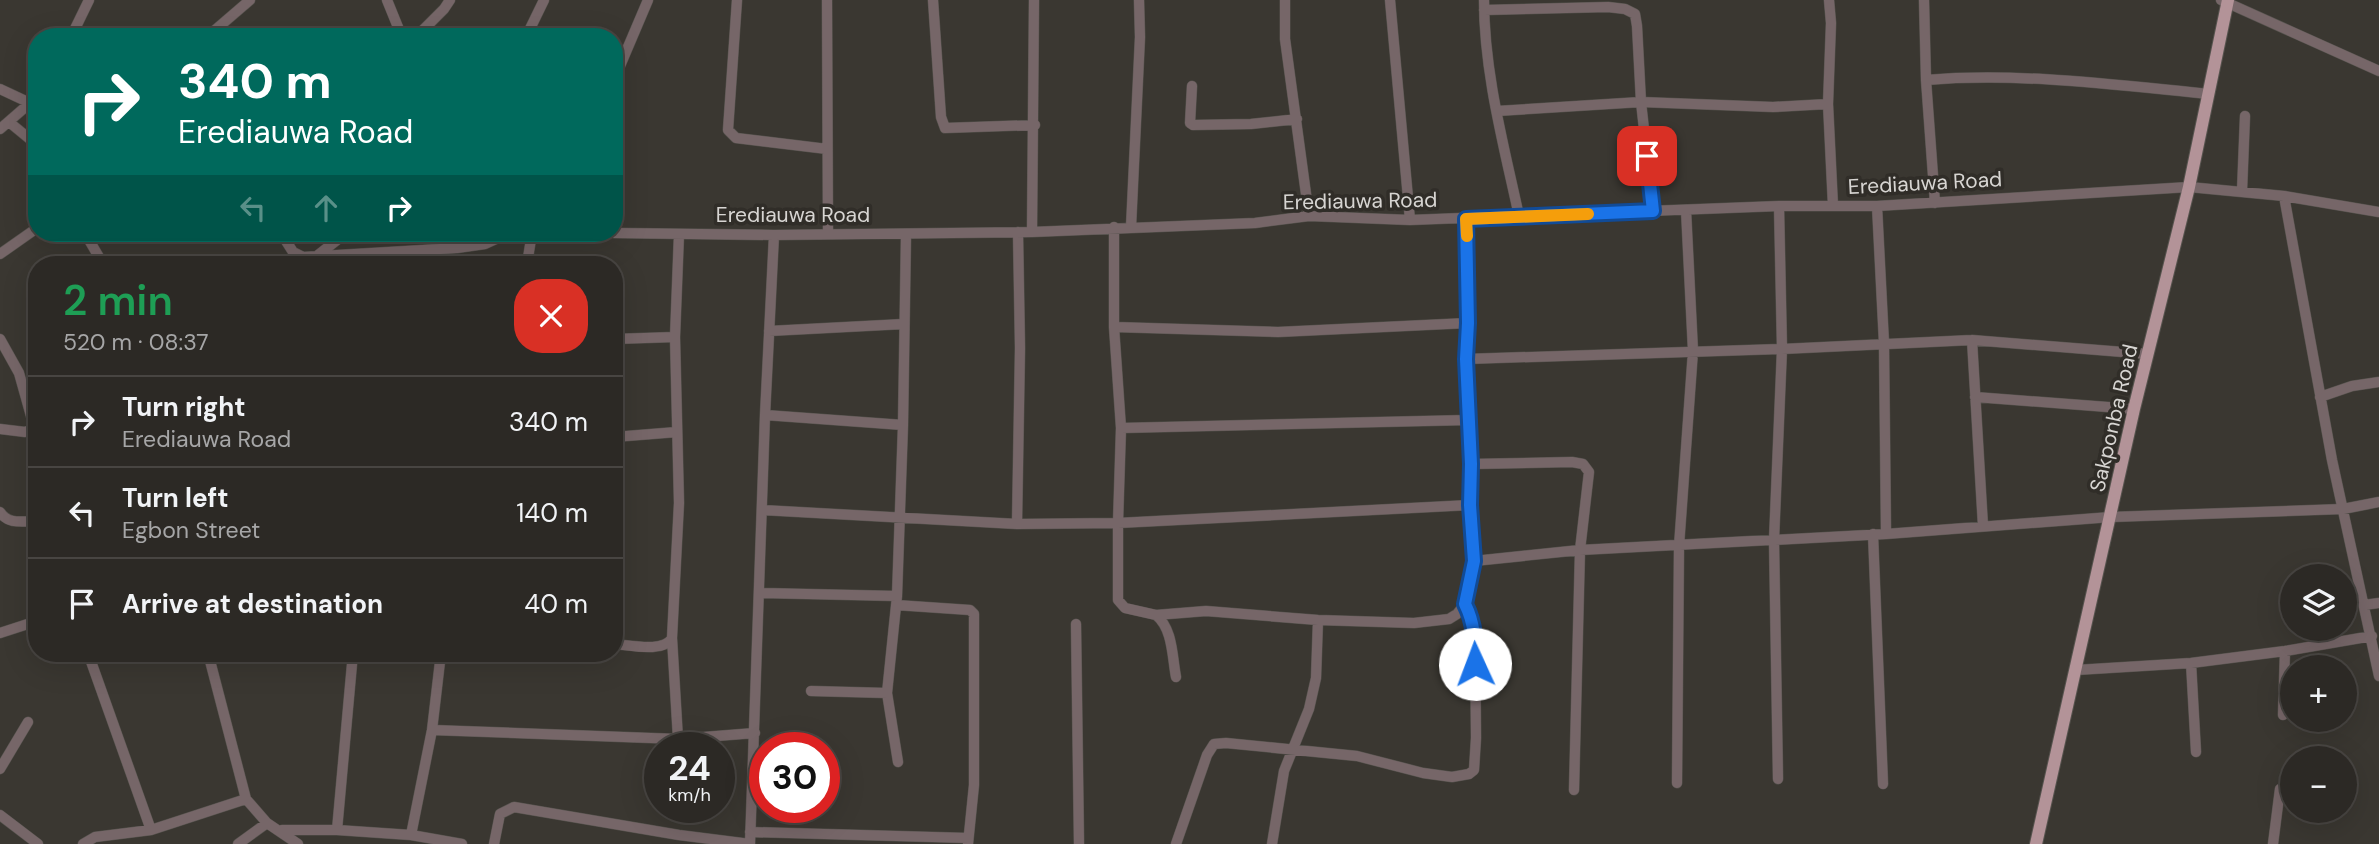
<!DOCTYPE html>
<meta charset="utf-8">
<style>
body{margin:0;font-family:"DM Sans",sans-serif;background:#34312d;color:#f1f3f6;height:100vh;display:flex;flex-direction:column;font-size:26px;white-space:nowrap}
*{box-sizing:border-box;margin:0}
p{font-size:23px;color:#a6a6a7}
.icon{flex:none;width:38px;height:38px;fill:none;stroke:currentColor;stroke-width:2;stroke-linecap:round;stroke-linejoin:round}
.map{position:relative;flex:1;overflow:hidden}
.sheet{position:absolute;left:28px;top:256px;width:595px;height:406px;display:flex;flex-direction:column;background:#2c2925;border-radius:28px;box-shadow:0 7px 28px #0002,0 0 0 2px #484542}
.sheet>*{flex:none}
.banner{position:absolute;left:28px;top:28px;width:595px;height:214px;border-radius:28px;box-shadow:0 7px 28px #0002,0 0 0 2px #484542;background:#00695c;color:#fff;overflow:hidden}
.tools{position:absolute;left:2280px;top:564px;display:grid;gap:14px}
.tools a{display:grid;place-items:center;width:77px;height:77px;border-radius:50%;background:#2c2925;box-shadow:0 7px 28px #0002,0 0 0 2px #484542;font-size:35px}
.speed{position:absolute;left:644px;top:732px;display:flex;gap:14px;font-size:35px;font-weight:700;text-align:center}
.speed>*{display:grid;place-content:center;width:91px;height:91px;border-radius:50%;background:#2c2925;box-shadow:0 7px 28px #0002,0 0 0 2px #484542;line-height:1}
.speed small{font-size:18px;font-weight:400}
.speed .limit{border:10px solid #d22;background:#fff;color:#111}
.pin{position:absolute;display:grid;place-items:center;width:60px;height:60px;color:#fff;margin:-30px;border-radius:14px;box-shadow:0 4px 10px #0006}
.me{position:absolute;width:77px;margin:-38px;rotate:358deg;stroke-linejoin:round;filter:drop-shadow(0 0 5px #0008)}
.turn{display:flex;align-items:center;gap:24px;height:147px;padding:0 35px;font-size:32px}
.turn .icon{width:91px;height:91px;stroke-width:2.5}
.turn b{display:block;font-size:49px;line-height:60px}
.lanes{display:flex;align-items:center;height:66px;padding:0 35px;background:#0003;justify-content:center;gap:35px;direction:ltr}
.lanes .off{opacity:.35}
.round{display:grid;place-items:center;flex:none;width:74px;height:74px;border-radius:28px;background:#34312d}
.head{display:flex;align-items:center;justify-content:space-between;height:119px;padding:0 35px}
h1{font-size:42px;font-weight:600;line-height:52px;color:#1e9e55}
ul{padding:0;list-style:none}
li{display:flex;align-items:center;gap:21px;height:91px;padding:0 35px;border-top:2px solid #484542}
li div{flex:1}
li b{display:block;font-size:26px}
li em{font-style:normal}
.map>svg:first-child{display:block}
.lines{fill:none;stroke-linecap:round;stroke-linejoin:round}
.minor-casing{stroke:#56534e;stroke-width:11}
.major-casing{stroke:#56534e;stroke-width:14}
.minor{stroke:#766668;stroke-width:10}
.major{stroke:#b39398;stroke-width:12}
.route-casing{stroke:#114b97;stroke-width:18}
.route{stroke:#1a73e8;stroke-width:12}
.slow{stroke:#f59e0b;stroke-width:12}
.labels{text-anchor:middle;dominant-baseline:central;stroke-width:7;stroke-linejoin:round;paint-order:stroke}
.street-label{font-size:21px;fill:#d7d5d2;stroke:#302d28}
</style>
<div class="map">
<svg width="2379" height="844" viewBox="0 0 2379 844">
<rect width="100%" height="100%" fill="#3a3731"/>
<g class="lines">
<!-- minor casing -->
<g class="minor-casing">
<path id="minor" d="M 387,0 L 402,37
M 737,0 L 728,130 L 736,138 L 827,149
M 827,0 L 828,234
M 933,0 L 941,117 L 945,128 L 1035,125
M 1285,0 L 1285,39 L 1309,216
M 1390,0 L 1410,220
M 1484,0 C 1484,73 1504,146 1519,216
M 1829,0 L 1831,23 L 1828,104 L 1833,206
M 1924,0 L 1926,80 L 1935,203
M 2221,0 L 2379,71
M 1484,10 L 1608,7 L 1625,9 L 1635,14 L 1637,26 L 1641,102 L 1653,211
M 71,37 L 89,0
M 207,37 L 250,0
M 416,37 L 444,9 L 450,0
M 526,37 L 544,0
M 614,80 L 648,0
M 1926,80 C 2019,72 2116,85 2209,94
M 1192,86 L 1190,123 L 1193,125 L 1251,124 L 1297,119
M 0,89 L 30,103 L 37,109
M 1497,111 L 1641,102 L 1773,107 L 1828,104
M 9,122 L 37,145
M 0,129 L 30,103 L 37,93
M 2242,191 L 2245,116
M 2284,196 L 2379,212
M 1877,206 L 1884,343 L 1886,534
M 1467,219 L 1466,359 L 1470,505 L 1474,561 L 1580,550 L 1886,534 L 2111,517 L 2343,509 L 2379,502
M 1114,227 L 1114,327 L 1121,428 L 1118,523 L 1118,600 L 1125,608 L 1156,615 L 1206,611 L 1318,620 L 1414,623 L 1449,619 L 1457,614 L 1465,604 L 1474,561
M 1131,227 L 1140,37 L 1139,0
M 1032,232 L 1034,0
M 85,233 L 103,264
M 281,233 L 293,252 L 303,257 L 457,248 L 485,244 L 509,233
M 614,233 L 774,235 L 1032,232 L 1255,223 L 1309,216 L 1410,220 L 1779,206 L 1877,206 L 2189,187 L 2284,196 L 2332,460 L 2379,676
M 0,254 L 37,228
M 318,255 L 346,233
M 527,264 L 532,233
M 1114,327 L 1278,332 L 1468,323
M 769,331 L 904,324
M 0,339 L 19,373 L 33,423 L 31,428
M 614,339 L 675,337
M 1972,340 L 1983,526
M 1466,359 L 1782,349 L 1972,340 L 2148,354
M 1975,397 L 2134,409
M 2320,397 L 2352,386 L 2379,382
M 765,415 L 903,425
M 1121,428 L 1468,420
M 0,429 L 25,432 L 37,427
M 614,437 L 677,432
M 1471,464 L 1572,462 L 1583,464 L 1589,472 L 1580,550 L 1574,790
M 762,510 L 1017,524 L 1118,523 L 1470,505
M 0,512 C 8,525 23,521 37,521
M 1017,524 L 1020,348 L 1018,232
M 1873,534 L 1883,784
M 760,593 L 897,596
M 896,605 L 970,610 L 974,614 L 974,785 L 968,844
M 2364,605 L 2379,603
M 1156,615 C 1173,629 1172,656 1176,677
M 1076,624 L 1079,844
M 0,633 L 37,621
M 672,638 L 678,739
M 614,644 C 630,645 664,653 672,638 L 679,503 L 675,337 L 679,234
M 88,653 L 151,830
M 208,653 L 246,799 L 267,823 L 298,844
M 2191,663 L 2196,752
M 2076,670 L 2191,663 L 2285,651 L 2372,636
M 811,691 L 887,693
M 2283,715 L 2285,651
M 432,730 L 678,739 L 755,733
M 898,762 L 887,693 L 897,596 L 903,425 L 906,234
M 0,769 L 28,722
M 1778,779 L 1774,540 L 1782,349 L 1779,206
M 1677,783 L 1679,546 L 1693,351 L 1686,210
M 0,815 L 38,844
M 282,830 L 337,830 L 411,835 L 462,844
M 337,830 L 353,653
M 750,832 L 968,838
M 411,835 L 432,730 L 441,653
M 83,844 L 95,837 L 151,830 L 246,799
M 238,844 L 267,823
M 494,844 L 500,814 L 514,807 L 679,835 L 750,844
M 750,844 L 765,415 L 774,235
M 1176,844 L 1207,755 L 1214,744 L 1226,743 L 1357,756 L 1423,773 L 1452,777 L 1469,774 L 1474,770 L 1476,738 L 1475,637 L 1472,617 L 1465,604
M 1272,844 L 1284,771 L 1309,709 L 1316,678 L 1318,620
M 2273,844 L 2280,789"/>
</g>
<!-- major casing -->
<g class="major-casing">
<path id="major" d="M 2036,844 L 2134,409 L 2189,187 L 2228,0"/>
</g>
<!-- minor -->
<use href="#minor" class="minor"/>
<!-- major -->
<use href="#major" class="major"/>
</g>
<g class="lines">
<!-- route casing -->
<g class="route-casing">
<path id="route" d="M 1475,664 C 1475,642 1475,624 1465,604 L 1474,561 L 1470,505 L 1471,464 L 1466,359 L 1468,323 L 1466,219 L 1653,211 L 1647,156"/>
</g>
<!-- route -->
<use href="#route" class="route"/>
<!-- slow -->
<path class="slow" d="M 1467,236 L 1466,219 L 1588,214"/>
</g>
<g class="labels">
<!-- street labels -->
<g class="street-label">
<text transform="translate(1925 183) rotate(-3)">Erediauwa Road</text>
<text transform="translate(1360 201) rotate(-1)">Erediauwa Road</text>
<text x="793" y="215">Erediauwa Road</text>
<text transform="translate(2114 418) rotate(-77)">Sakponba Road</text>
</g>
</g>
</svg>
<div class="tools">
<a><svg class="icon" aria-label="layers" viewBox="0 0 24 24"><path d="M12 4l9 5-9 5-9-5zM3 14l9 5 9-5"/></svg></a>
<a>+</a>
<a>−</a>
</div>
<div class="speed"><div>24<small>km/h</small></div><div class="limit">30</div></div>
<div class="pin" style="left:1647px;top:156px;background:#d93025"><svg class="icon" aria-label="arrive" viewBox="0 0 24 24"><path d="M6 21V4h12l-3 4 3 4H6"/></svg></div>
<svg class="me" style="left:1475px;top:664px" viewBox="-20 -20 40 40"><circle r="19" fill="#fff"/><path d="M0-13L10 11 0 6-10 11z" fill="#1a73e8"/></svg>
<div class="banner">
<div class="turn"><svg class="icon" aria-label="right" viewBox="0 0 24 24"><path d="M7 20v-9h11M14 6l5 5-5 5"/></svg><div><b>340 m</b>Erediauwa Road</div></div>
<div class="lanes"><svg class="icon off" aria-label="left" viewBox="0 0 24 24"><path d="M17 20v-9H6M10 6l-5 5 5 5"/></svg><svg class="icon off" aria-label="ahead" viewBox="0 0 24 24"><path d="M12 20V5M6 11l6-6 6 6"/></svg><svg class="icon" aria-label="right" viewBox="0 0 24 24"><path d="M7 20v-9h11M14 6l5 5-5 5"/></svg></div>
</div>
<section class="sheet">
<div class="head"><div><h1>2 min</h1><p>520 m · 08:37</p></div><a class="round" style="background:#d93025;color:#fff"><svg class="icon" aria-label="close" viewBox="0 0 24 24"><path d="M6 6l12 12M18 6L6 18"/></svg></a></div>
<ul>
<li><svg class="icon" aria-label="right" viewBox="0 0 24 24"><path d="M7 20v-9h11M14 6l5 5-5 5"/></svg><div><b>Turn right</b><p>Erediauwa Road</p></div><em>340 m</em></li>
<li><svg class="icon" aria-label="left" viewBox="0 0 24 24"><path d="M17 20v-9H6M10 6l-5 5 5 5"/></svg><div><b>Turn left</b><p>Egbon Street</p></div><em>140 m</em></li>
<li><svg class="icon" aria-label="arrive" viewBox="0 0 24 24"><path d="M6 21V4h12l-3 4 3 4H6"/></svg><div><b>Arrive at destination</b></div><em>40 m</em></li>
</ul>
</section>
</div>
